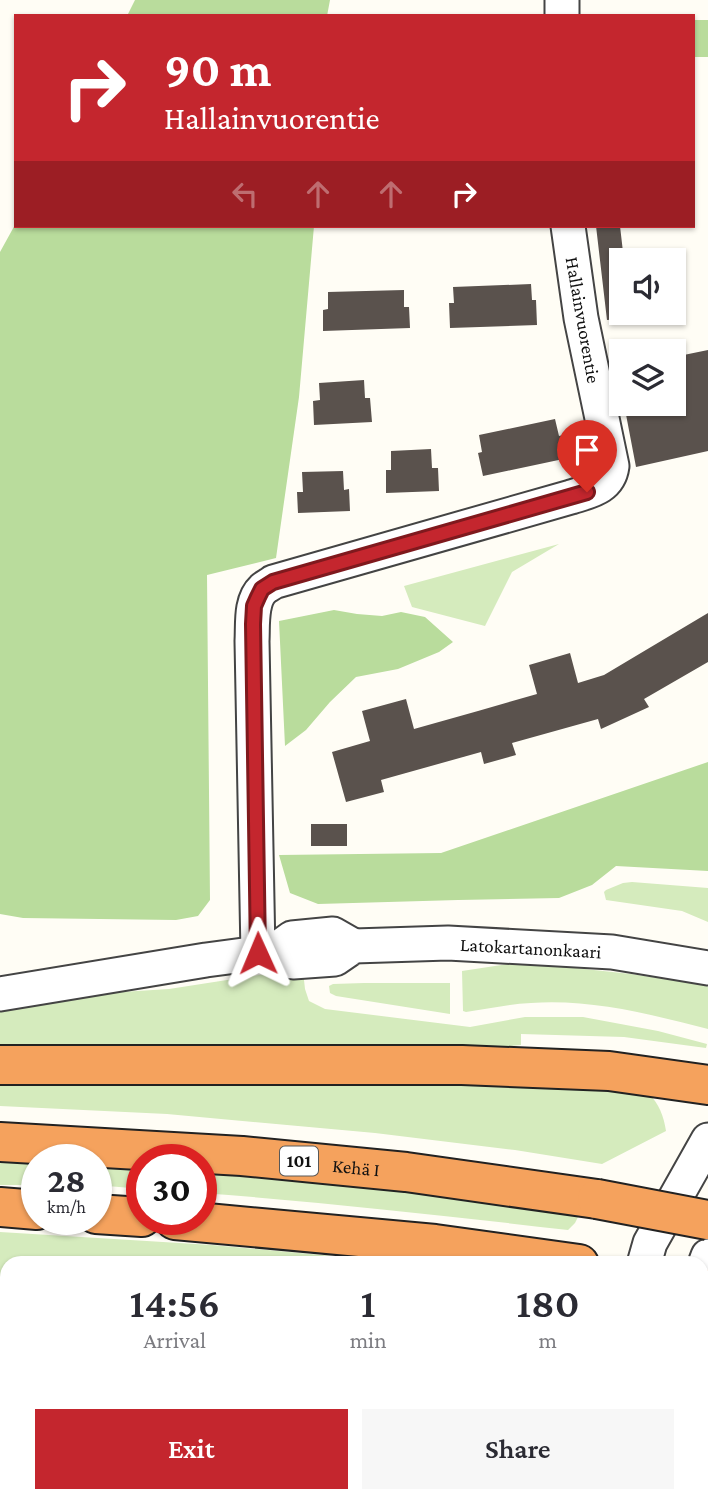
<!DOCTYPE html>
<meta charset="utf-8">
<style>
body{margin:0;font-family:"Crimson Pro",serif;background:#f7f7f7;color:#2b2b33;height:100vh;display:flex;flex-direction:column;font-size:26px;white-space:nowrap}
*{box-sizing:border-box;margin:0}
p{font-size:23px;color:#7c7c81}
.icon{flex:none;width:38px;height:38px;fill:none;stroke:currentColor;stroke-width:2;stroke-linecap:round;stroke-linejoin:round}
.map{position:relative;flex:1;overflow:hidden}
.drawer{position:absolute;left:0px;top:1256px;width:709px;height:247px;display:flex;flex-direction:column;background:#fff;border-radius:21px 21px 0 0;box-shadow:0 2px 5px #0004}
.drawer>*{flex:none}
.guide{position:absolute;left:14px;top:14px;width:681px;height:214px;border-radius:0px;box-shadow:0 2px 5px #0004;background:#c4262e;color:#fff;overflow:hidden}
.buttons{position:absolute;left:609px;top:248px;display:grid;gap:14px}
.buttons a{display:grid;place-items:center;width:77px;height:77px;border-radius:0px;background:#fff;box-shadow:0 2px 5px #0004;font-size:35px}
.speed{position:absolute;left:21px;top:1144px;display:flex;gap:14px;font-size:35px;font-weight:700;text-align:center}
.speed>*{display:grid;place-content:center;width:91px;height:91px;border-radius:50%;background:#fff;box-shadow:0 2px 5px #0004;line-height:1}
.speed small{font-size:18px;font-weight:400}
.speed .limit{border:10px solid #d22;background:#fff;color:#111}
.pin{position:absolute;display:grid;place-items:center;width:60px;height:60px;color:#fff;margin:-72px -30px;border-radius:50% 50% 50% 0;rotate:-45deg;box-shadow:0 0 7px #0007}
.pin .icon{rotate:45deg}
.me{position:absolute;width:77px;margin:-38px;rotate:359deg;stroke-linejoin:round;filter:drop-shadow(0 0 5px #0008)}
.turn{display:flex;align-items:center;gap:24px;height:147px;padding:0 35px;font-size:32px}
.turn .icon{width:91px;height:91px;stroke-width:2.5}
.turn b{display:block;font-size:49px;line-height:60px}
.lanes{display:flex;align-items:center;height:66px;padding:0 35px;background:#0003;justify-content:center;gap:35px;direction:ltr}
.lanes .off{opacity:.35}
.eta{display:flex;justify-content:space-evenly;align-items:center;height:119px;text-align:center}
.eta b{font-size:42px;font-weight:600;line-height:49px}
.cta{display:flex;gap:14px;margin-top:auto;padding:14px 35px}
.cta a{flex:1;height:80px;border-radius:0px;background:#c4262e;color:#fff;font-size:28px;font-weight:600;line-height:80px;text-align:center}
.cta a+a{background:#f7f7f7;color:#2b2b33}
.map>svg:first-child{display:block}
.green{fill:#d5ebbd}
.forest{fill:#b9dc9c}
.building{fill:#5a524d}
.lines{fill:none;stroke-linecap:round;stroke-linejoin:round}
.minor-casing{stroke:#444;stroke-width:37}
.highway-casing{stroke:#222;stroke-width:42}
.minor{stroke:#fff;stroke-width:33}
.highway{stroke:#f5a25d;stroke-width:38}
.highway-bridge-casing{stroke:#222;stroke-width:42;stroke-linecap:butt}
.highway-bridge{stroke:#f5a25d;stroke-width:38}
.route-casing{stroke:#7f191e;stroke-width:18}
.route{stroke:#c4262e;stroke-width:12}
.labels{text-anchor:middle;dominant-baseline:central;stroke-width:7;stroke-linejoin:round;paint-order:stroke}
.shield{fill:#fff;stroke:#585858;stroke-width:2}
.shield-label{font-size:18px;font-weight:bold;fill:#111}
.street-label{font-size:19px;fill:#111;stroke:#fff}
</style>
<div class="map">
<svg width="708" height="1502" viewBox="0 0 708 1502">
<rect width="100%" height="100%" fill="#fffdf5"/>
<!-- green -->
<path class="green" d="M 559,544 L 512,572 L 485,626 L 412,607 L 404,586 Z
M 632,882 L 708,888 L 708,922 L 682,911 L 606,900 L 604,892 L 606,890 L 623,883 Z
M 529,963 L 631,974 L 705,985 L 708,987 L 708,1029 C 649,1014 592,999 531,1003 C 509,1004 487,1009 466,1012 L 463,1011 L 462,971 L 508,964 Z
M 303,971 L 305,989 L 309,1001 L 325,1009 L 470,1027 L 525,1017 L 583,1017 L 658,1031 L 707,1044 L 706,1048 L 624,1037 L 521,1034 L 521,1045 L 442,1053 L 0,1044 L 0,1007 L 89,994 L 169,989 L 272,973 Z
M 364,983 L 450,983 L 450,1014 L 336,996 L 330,993 L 329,986 L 333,984 Z
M 0,1076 L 498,1081 L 648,1093 C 659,1103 664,1117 666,1131 L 602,1164 L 515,1150 L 375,1133 L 167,1114 L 0,1106 Z
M 0,1160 L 37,1162 L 37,1185 L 0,1185 Z
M 96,1165 L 142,1167 L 142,1189 L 96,1185 Z
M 201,1173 L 398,1191 L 579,1215 L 575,1223 L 568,1230 C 446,1216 324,1202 201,1193 Z
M 0,1232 L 212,1245 L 409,1263 L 7,1264 L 7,1287 L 0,1285 Z
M 0,1352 L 7,1353 L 7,1439 L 0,1437 Z
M 203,1496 L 498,1496 L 498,1502 L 220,1502 Z
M 508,1496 L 552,1496 L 552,1502 L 509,1502 Z"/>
<!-- forest -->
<path class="forest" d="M 135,0 L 330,0 L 327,16 L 127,16 Z
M 693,20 L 708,20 L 708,57 L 693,57 Z
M 16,223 L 16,226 L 314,226 L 299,397 L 276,558 L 207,575 L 210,900 L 198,916 L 176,920 L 23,918 L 0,914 L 0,252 Z
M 334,610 L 357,614 L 382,616 L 401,612 L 425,617 L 453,642 L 439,652 L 398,669 L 356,677 L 330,702 L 306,730 L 285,746 L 279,621 Z
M 708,762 L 708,871 L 616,866 L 592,885 L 559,898 L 458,900 L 318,904 L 290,893 L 279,855 L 441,853 Z"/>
<!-- building -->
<path class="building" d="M 596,226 L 620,226 L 623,252 L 621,252 L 621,319 L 607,320 Z
M 531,284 L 532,300 L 536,300 L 537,325 L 450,328 L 449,303 L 454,303 L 453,287 Z
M 404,290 L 404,307 L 409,307 L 410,328 L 323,331 L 323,310 L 328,309 L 328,292 Z
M 708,350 L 708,451 L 636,467 L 624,404 L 674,404 L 674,357 Z
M 364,380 L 365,398 L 370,398 L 372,422 L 314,425 L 313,401 L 320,400 L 319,383 Z
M 555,419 L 559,436 L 563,435 L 568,458 L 483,476 L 478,453 L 482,452 L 479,435 Z
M 431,449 L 432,468 L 438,468 L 439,491 L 386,493 L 386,470 L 391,470 L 391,451 Z
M 343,471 L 344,490 L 349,489 L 350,511 L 298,513 L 297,492 L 303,492 L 302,472 Z
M 708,613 L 708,662 L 644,699 L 649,707 L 601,729 L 598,719 L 512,743 L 516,755 L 484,764 L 481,752 L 381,780 L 384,792 L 346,802 L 332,752 L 370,741 L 362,711 L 406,699 L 414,729 L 478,711 L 537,694 L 529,665 L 570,653 L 578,683 L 604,675 Z
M 311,824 L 347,824 L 347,846 L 311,846 Z"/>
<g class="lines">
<!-- minor casing -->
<g class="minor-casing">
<g id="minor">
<path d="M 562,16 L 562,0"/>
<path id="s1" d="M 274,951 L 293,962 L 335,959 L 354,946 L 448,943 L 612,952 L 708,968"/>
<path d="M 258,953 L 252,641 C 253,625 250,601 263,589 C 266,586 270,585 273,582 L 571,497 C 590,491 609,488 612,466 L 581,318 L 568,226"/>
<path d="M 0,994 L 206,960 L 274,951 L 292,938 L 333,934 L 354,946"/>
<path d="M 644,1264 L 650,1243 L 708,1140"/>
<path d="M 702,1272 L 708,1256"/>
<path d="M 595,1496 L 595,1502"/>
<path d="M 646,1502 L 647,1496"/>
</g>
</g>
<!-- highway casing -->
<g class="highway-casing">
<g id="highway">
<path d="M 0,1065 L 462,1065 L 609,1071 L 708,1085"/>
<path id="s2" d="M 0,1142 L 242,1156 L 406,1172 L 597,1199"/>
<path d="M 0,1207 L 37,1210"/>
<path d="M 96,1214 L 142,1217"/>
<path d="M 175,1220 L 435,1244 L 579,1264"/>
<path d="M 702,1288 L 708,1290"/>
<path d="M 0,1298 L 7,1299"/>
<path d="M 702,1442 L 708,1443"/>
</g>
</g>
<!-- minor -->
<use href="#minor" class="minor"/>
<!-- highway -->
<use href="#highway" class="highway"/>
<!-- highway-bridge casing -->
<g class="highway-bridge-casing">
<path id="highway-bridge" d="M 597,1199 L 708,1220"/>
</g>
<!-- highway-bridge -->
<use href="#highway-bridge" class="highway-bridge"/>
</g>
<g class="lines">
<!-- route casing -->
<g class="route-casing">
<path id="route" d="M 258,953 L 253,624 L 254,606 L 258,597 L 262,589 L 273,582 L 587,492"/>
</g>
<!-- route -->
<use href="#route" class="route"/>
</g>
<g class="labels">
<!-- shield labels -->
<rect class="shield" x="280" y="1146.5" width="38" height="29" rx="5"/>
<g class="shield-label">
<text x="299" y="1161">101</text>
</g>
<!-- street labels -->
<g class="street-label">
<text transform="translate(583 320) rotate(80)">Hallainvuorentie</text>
<text stroke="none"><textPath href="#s1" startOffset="264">Latokartanonkaari</textPath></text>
<text stroke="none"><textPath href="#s2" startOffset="357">Kehä I</textPath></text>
</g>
</g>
</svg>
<div class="buttons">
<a><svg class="icon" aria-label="sound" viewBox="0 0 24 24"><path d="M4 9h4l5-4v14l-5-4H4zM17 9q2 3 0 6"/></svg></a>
<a><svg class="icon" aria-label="layers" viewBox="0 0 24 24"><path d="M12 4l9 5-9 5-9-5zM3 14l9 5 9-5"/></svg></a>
</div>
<div class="speed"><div>28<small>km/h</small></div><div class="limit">30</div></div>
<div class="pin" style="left:587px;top:492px;background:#d93025"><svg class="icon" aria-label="arrive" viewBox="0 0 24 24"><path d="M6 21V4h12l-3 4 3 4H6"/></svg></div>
<svg class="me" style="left:258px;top:953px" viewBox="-20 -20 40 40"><path d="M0-17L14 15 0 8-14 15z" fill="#c4262e" stroke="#fff" stroke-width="4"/></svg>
<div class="guide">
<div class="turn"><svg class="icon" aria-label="right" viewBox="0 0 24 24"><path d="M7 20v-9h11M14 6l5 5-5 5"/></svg><div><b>90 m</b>Hallainvuorentie</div></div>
<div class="lanes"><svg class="icon off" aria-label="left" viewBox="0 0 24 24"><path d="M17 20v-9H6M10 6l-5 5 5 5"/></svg><svg class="icon off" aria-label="ahead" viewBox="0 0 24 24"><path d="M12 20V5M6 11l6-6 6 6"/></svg><svg class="icon off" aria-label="ahead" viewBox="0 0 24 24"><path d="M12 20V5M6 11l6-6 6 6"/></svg><svg class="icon" aria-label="right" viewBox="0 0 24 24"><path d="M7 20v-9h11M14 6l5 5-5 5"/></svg></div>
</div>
<section class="drawer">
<div class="eta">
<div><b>14:56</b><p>Arrival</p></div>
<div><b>1</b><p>min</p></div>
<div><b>180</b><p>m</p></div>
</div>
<div class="cta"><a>Exit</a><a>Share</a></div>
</section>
</div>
